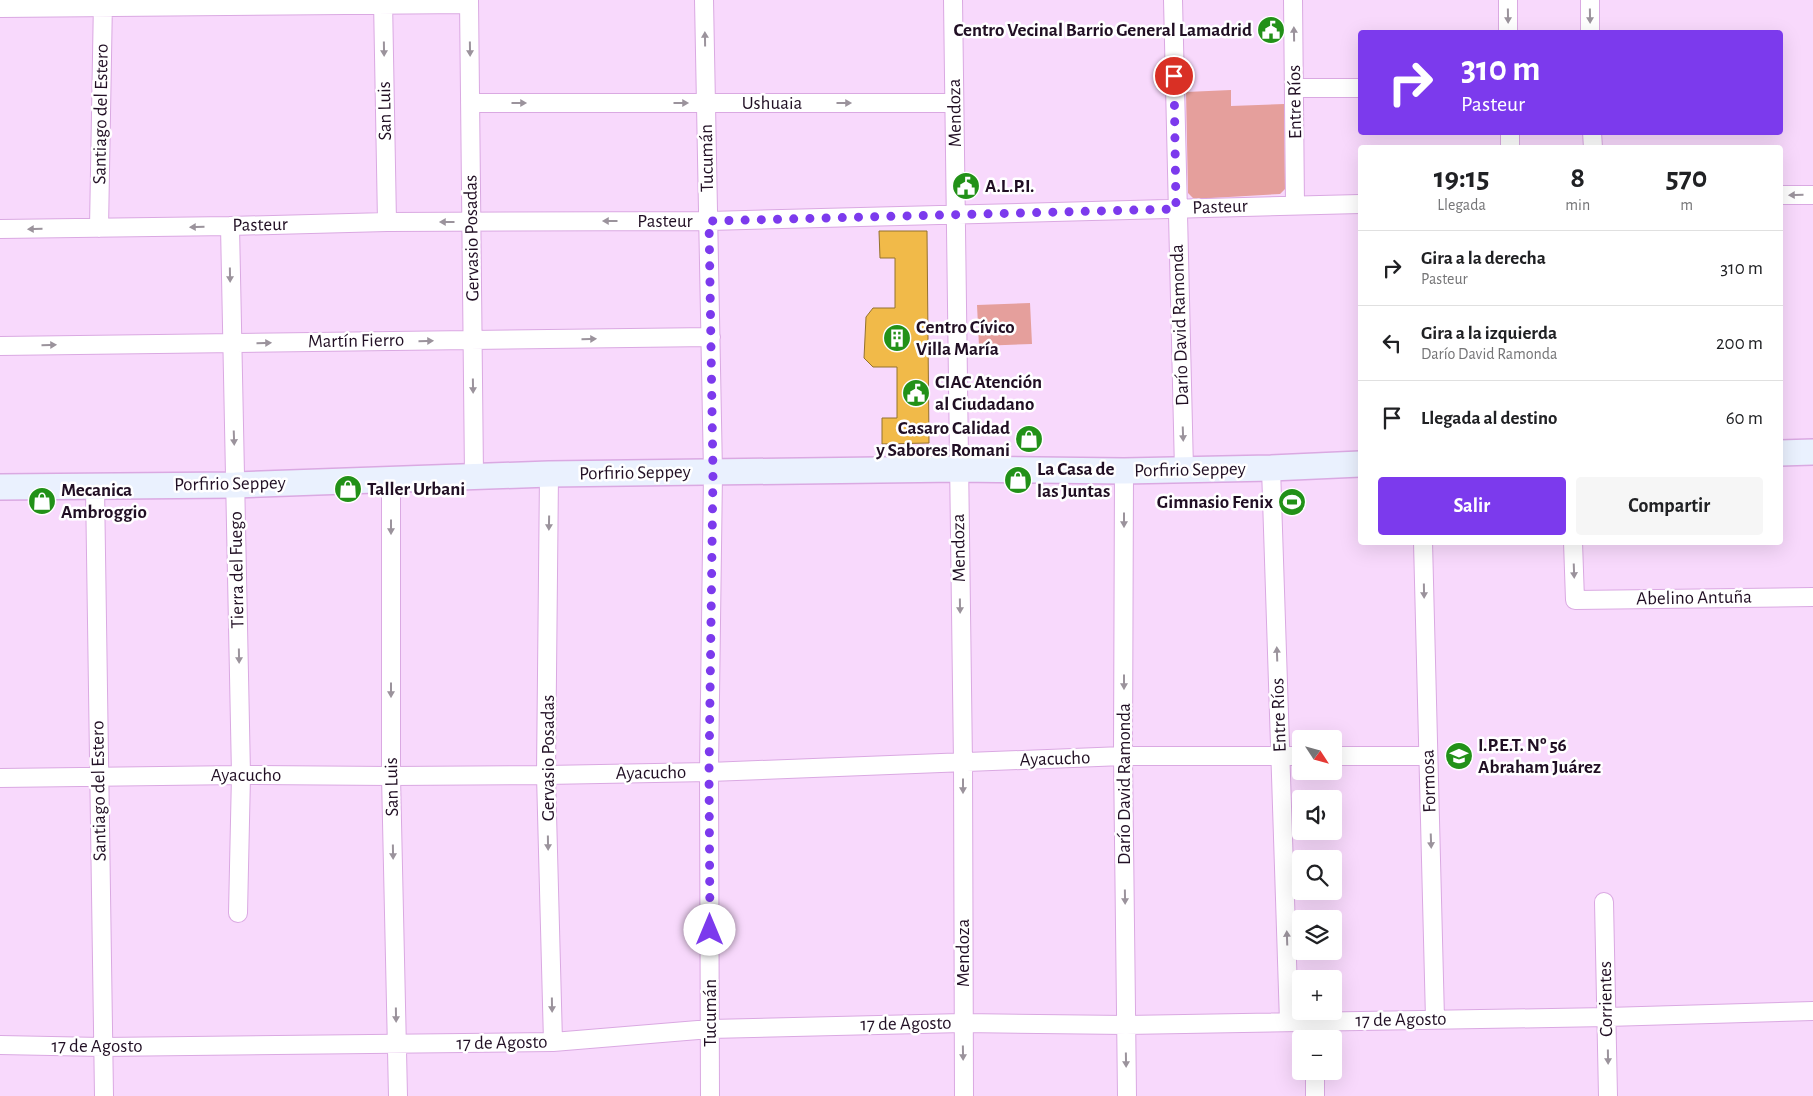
<!DOCTYPE html>
<html lang="es">
<meta charset="utf-8">
<style>
body{margin:0;font-family:"Alegreya Sans",sans-serif;background:#f6f6f6;color:#202124;height:100vh;display:flex;flex-direction:column;font-size:19px;white-space:nowrap}
*{box-sizing:border-box;margin:0}
p{font-size:16px;color:#757577}
.icon{flex:none;width:28px;height:28px;fill:none;stroke:currentColor;stroke-width:2;stroke-linecap:round;stroke-linejoin:round}
.map{position:relative;flex:1;overflow:hidden}
.sheet{position:absolute;left:1358px;top:145px;width:425px;height:400px;display:flex;flex-direction:column;background:#fff;border-radius:5px;box-shadow:0 5px 20px #0002}
.sheet>*{flex:none}
.hud{position:absolute;left:1358px;top:30px;width:425px;height:105px;border-radius:5px;box-shadow:0 5px 20px #0002;background:#7c3aed;color:#fff;overflow:hidden}
.needle{width:32px;rotate:126deg}
.buttons{position:absolute;left:1292px;top:730px;display:grid;gap:10px}
.buttons a{display:grid;place-items:center;width:50px;height:50px;border-radius:5px;background:#fff;box-shadow:0 5px 20px #0002;font-size:25px}
.pin{position:absolute;display:grid;place-items:center;width:42px;height:42px;color:#fff;margin:-21px;border:2px solid #fff;border-radius:50%;box-shadow:0 1px 5px #0007}
.me{position:absolute;width:55px;margin:-28px;rotate:0deg;stroke-linejoin:round;filter:drop-shadow(0 0 4px #0008)}
.turn{display:flex;align-items:center;gap:18px;height:105px;padding:0 20px;font-size:22px}
.turn .icon{width:65px;height:65px;stroke-width:2.5}
.turn b{display:block;font-size:35px;line-height:42px}
.eta{display:flex;justify-content:space-evenly;align-items:center;height:85px;text-align:center}
.eta b{font-size:30px;font-weight:600;line-height:35px}
.button{display:flex;gap:10px;margin-top:auto;padding:10px 20px}
.button a{flex:1;height:58px;border-radius:5px;background:#7c3aed;color:#fff;font-size:20px;font-weight:600;line-height:58px;text-align:center}
.button a+a{background:#f6f6f6;color:#202124}
ul{padding:0;list-style:none}
li{display:flex;align-items:center;gap:15px;height:75px;padding:0 20px;border-top:1px solid #e0e0e0}
li div{flex:1}
li b{display:block;font-size:19px}
li em{font-style:normal}
.map>svg:first-child{display:block}
.green{fill:#e59f9c}
.building{fill:#f1ba49;stroke:#94722e}
.lines{fill:none;stroke-linecap:round;stroke-linejoin:round}
.minor-casing{stroke:#daa9e2;stroke-width:20}
.secondary-casing{stroke:#daa9e2;stroke-width:28}
.minor{stroke:#fff;stroke-width:18}
.secondary{stroke:#eaf1fe;stroke-width:25}
.oneway{fill:#9b939c}
.route{stroke:#7c3aed;stroke-width:9;stroke-dasharray:0 16.2}
.labels{text-anchor:middle;dominant-baseline:central;stroke-width:5;stroke-linejoin:round;paint-order:stroke}
.poi-label{font-size:19px;font-weight:bold;fill:#210f24;stroke:#fff;text-anchor:start}
.street-label{font-size:19px;fill:#210f24;stroke:#fff}
</style>
<div class="map">
<svg width="1813" height="1096" viewBox="0 0 1813 1096">
<rect width="100%" height="100%" fill="#f8d9fc"/>
<!-- green -->
<path class="green" d="M 1231,90 L 1231,106 L 1284,104 L 1285,189 L 1280,194 L 1194,199 L 1188,193 L 1186,92 Z
M 1030,303 L 1032,344 L 979,346 L 977,305 Z"/>
<!-- building -->
<path class="building" d="M 879,231 L 927,231 L 929,443 L 882,444 L 882,418 L 897,418 L 897,367 L 873,367 L 864,358 L 866,317 L 873,308 L 895,308 L 895,258 L 880,258 Z"/>
<g class="lines">
<!-- minor casing -->
<g class="minor-casing">
<path id="minor" d="M 383,0 L 387,222
M 469,0 L 474,476
M 704,0 L 713,473 L 709,772 L 710,1096
M 953,0 L 963,763 L 964,1096
M 1173,0 L 1184,470
M 1293,0 L 1295,205
M 1508,0 L 1508,32
M 1590,0 L 1590,32
M 0,8 L 469,4
M 1295,88 L 1360,88
M 470,103 L 954,103
M 1510,132 L 1510,148
M 1592,132 L 1593,148
M 1780,195 L 1813,195
M 230,226 L 241,775 L 238,913
M 99,228 L 103,0
M 0,229 L 230,226 L 387,222 L 709,221 L 1360,204
M 0,346 L 711,337
M 1271,468 L 1289,1022
M 1124,471 L 1123,756 L 1127,1096
M 549,474 L 546,775 L 553,1042
M 391,478 L 391,776 L 398,1096
M 95,486 L 104,1096
M 1423,542 L 1435,1019
M 1573,542 L 1575,600 L 1813,597
M 1334,756 L 1428,756
M 0,778 L 241,775 L 391,776 L 546,775 L 709,772 L 1123,756 L 1301,756
M 1604,902 L 1608,1096
M 0,1045 L 102,1047 L 553,1042 L 710,1029 L 963,1023 L 1126,1025 L 1607,1017 L 1813,1011
M 1315,1071 L 1315,1096"/>
</g>
<!-- secondary casing -->
<g class="secondary-casing">
<path id="secondary" d="M 1780,453 L 1813,452
M 0,487 L 235,485 L 549,474 L 958,469 L 1124,471 L 1271,468 L 1360,464"/>
</g>
<!-- minor -->
<use href="#minor" class="minor"/>
<!-- secondary -->
<use href="#secondary" class="secondary"/>
</g>
<!-- one-way arrows -->
<defs><path id="oneway-solid" d="M-6-.8H1V-3.2L6.5 0L1 3.2V.8H-6Z" transform="scale(1.25)"/></defs>
<g class="oneway">
<use href="#oneway-solid" transform="translate(1508 16) rotate(89)"/>
<use href="#oneway-solid" transform="translate(1590 16) rotate(89)"/>
<use href="#oneway-solid" transform="translate(1294 34) rotate(-91)"/>
<use href="#oneway-solid" transform="translate(705 39) rotate(-91)"/>
<use href="#oneway-solid" transform="translate(384 49) rotate(89)"/>
<use href="#oneway-solid" transform="translate(470 49) rotate(89)"/>
<use href="#oneway-solid" transform="translate(519 103)"/>
<use href="#oneway-solid" transform="translate(681 103)"/>
<use href="#oneway-solid" transform="translate(844 103)"/>
<use href="#oneway-solid" transform="translate(1796 195) rotate(179)"/>
<use href="#oneway-solid" transform="translate(610 221) rotate(180)"/>
<use href="#oneway-solid" transform="translate(447 222) rotate(-180)"/>
<use href="#oneway-solid" transform="translate(197 227) rotate(179)"/>
<use href="#oneway-solid" transform="translate(35 229) rotate(179)"/>
<use href="#oneway-solid" transform="translate(230 275) rotate(89)"/>
<use href="#oneway-solid" transform="translate(589 339) rotate(-1)"/>
<use href="#oneway-solid" transform="translate(426 341) rotate(-1)"/>
<use href="#oneway-solid" transform="translate(264 343) rotate(-1)"/>
<use href="#oneway-solid" transform="translate(49 345) rotate(-1)"/>
<use href="#oneway-solid" transform="translate(473 386) rotate(89)"/>
<use href="#oneway-solid" transform="translate(1183 434) rotate(88)"/>
<use href="#oneway-solid" transform="translate(234 438) rotate(88)"/>
<use href="#oneway-solid" transform="translate(1124 520) rotate(90)"/>
<use href="#oneway-solid" transform="translate(549 523) rotate(91)"/>
<use href="#oneway-solid" transform="translate(391 527) rotate(90)"/>
<use href="#oneway-solid" transform="translate(1574 571) rotate(88)"/>
<use href="#oneway-solid" transform="translate(1424 591) rotate(89)"/>
<use href="#oneway-solid" transform="translate(960 606) rotate(89)"/>
<use href="#oneway-solid" transform="translate(1277 654) rotate(-92)"/>
<use href="#oneway-solid" transform="translate(239 656) rotate(89)"/>
<use href="#oneway-solid" transform="translate(1124 682) rotate(90)"/>
<use href="#oneway-solid" transform="translate(391 690) rotate(90)"/>
<use href="#oneway-solid" transform="translate(963 786) rotate(90)"/>
<use href="#oneway-solid" transform="translate(1431 841) rotate(88)"/>
<use href="#oneway-solid" transform="translate(548 843) rotate(89)"/>
<use href="#oneway-solid" transform="translate(393 852) rotate(89)"/>
<use href="#oneway-solid" transform="translate(1125 897) rotate(89)"/>
<use href="#oneway-solid" transform="translate(1287 938) rotate(-92)"/>
<use href="#oneway-solid" transform="translate(552 1005) rotate(89)"/>
<use href="#oneway-solid" transform="translate(396 1015) rotate(89)"/>
<use href="#oneway-solid" transform="translate(963 1053) rotate(89)"/>
<use href="#oneway-solid" transform="translate(1608 1057) rotate(89)"/>
<use href="#oneway-solid" transform="translate(1126 1060) rotate(89)"/>
</g>
<g class="lines">
<!-- route -->
<path class="route" d="M 710,930 L 709,772 L 713,473 L 709,221 L 1176,209 L 1174,76"/>
</g>
<!-- icons -->
<defs>
<g id="civic-disc" transform="scale(1.4375)"><circle r="9.5" fill="#229118" stroke="#fff"/><path d="M-.6-6.5H3V-4.5H.6V-3L4-1V1h2V6H-6V1h2V-1L-.6-3ZM-1.2 2.5V6h2.4V2.5Z" fill="#fff"/></g>
<g id="building-disc" transform="scale(1.4375)"><circle r="9.5" fill="#229118" stroke="#fff"/><path d="M-4-6H4V6H1V3H-1V6H-4ZM-2.5-4.3h1.7v1.8h-1.7ZM.8-4.3h1.7v1.8H.8ZM-2.5-1h1.7V.8h-1.7ZM.8-1h1.7V.8H.8Z" fill="#fff"/></g>
<g id="shop-disc" transform="scale(1.4375)"><circle r="9.5" fill="#229118" stroke="#fff"/><path d="M-5-2.5h2.3a2.7 3.5 0 0 1 5.4 0H5L5.5 6h-11ZM-1.5-2.5h3a1.5 2.3 0 0 0-3 0Z" fill="#fff"/></g>
<g id="stadium-disc" transform="scale(1.4375)"><circle r="9.5" fill="#229118" stroke="#fff"/><path d="M0-5a6.5 5 0 1 0 0 10a6.5 5 0 1 0 0-10ZM-3.5-1.8h7v3.6h-7Z" fill="#fff"/></g>
<g id="school-disc" transform="scale(1.4375)"><circle r="9.5" fill="#229118" stroke="#fff"/><path d="M0-5L7-2L0 1L-7-2ZM-4 1L0 2.5L4 1V4Q0 6-4 4Z" fill="#fff"/></g>
</defs>
<g fill-rule="evenodd">
<use href="#civic-disc" x="1271" y="30"/>
<use href="#civic-disc" x="966" y="186"/>
<use href="#building-disc" x="897" y="338"/>
<use href="#civic-disc" x="916" y="393"/>
<use href="#shop-disc" x="1029" y="439"/>
<use href="#shop-disc" x="1018" y="480"/>
<use href="#shop-disc" x="348" y="489"/>
<use href="#shop-disc" x="42" y="501"/>
<use href="#stadium-disc" x="1292" y="502"/>
<use href="#school-disc" x="1459" y="756"/>
</g>
<g class="labels">
<!-- poi labels -->
<g class="poi-label">
<text x="1252" y="30" text-anchor="end">Centro Vecinal Barrio General Lamadrid</text>
<text x="985" y="186">A.L.P.I.</text>
<text x="916" y="327">Centro Cívico<tspan x="916" dy="22">Villa María</tspan></text>
<text x="935" y="382">CIAC Atención<tspan x="935" dy="22">al Ciudadano</tspan></text>
<text x="1010" y="428" text-anchor="end">Casaro Calidad<tspan x="1010" dy="22">y Sabores Romani</tspan></text>
<text x="1037" y="469">La Casa de<tspan x="1037" dy="22">las Juntas</tspan></text>
<text x="367" y="489">Taller Urbani</text>
<text x="61" y="490">Mecanica<tspan x="61" dy="22">Ambroggio</tspan></text>
<text x="1273" y="502" text-anchor="end">Gimnasio Fenix</text>
<text x="1478" y="745">I.P.E.T. Nº 56<tspan x="1478" dy="22">Abraham Juárez</tspan></text>
</g>
<!-- street labels -->
<g class="street-label">
<text transform="translate(1295 102) rotate(-91)">Entre Ríos</text>
<text x="772" y="103">Ushuaia</text>
<text transform="translate(385 111) rotate(-91)">San Luis</text>
<text transform="translate(955 113) rotate(-91)">Mendoza</text>
<text transform="translate(101 114) rotate(-89)">Santiago del Estero</text>
<text transform="translate(707 158) rotate(-91)">Tucumán</text>
<text transform="translate(1220 207) rotate(-2)">Pasteur</text>
<text x="665" y="221">Pasteur</text>
<text transform="translate(260 225) rotate(-1)">Pasteur</text>
<text transform="translate(472 238) rotate(-91)">Gervasio Posadas</text>
<text transform="translate(1180 325) rotate(-92)">Darío David Ramonda</text>
<text transform="translate(356 341) rotate(-1)">Martín Fierro</text>
<text transform="translate(1190 470) rotate(-1)">Porfirio Seppey</text>
<text transform="translate(635 473) rotate(-1)">Porfirio Seppey</text>
<text transform="translate(230 484) rotate(-1)">Porfirio Seppey</text>
<text transform="translate(959 548) rotate(-91)">Mendoza</text>
<text transform="translate(237 570) rotate(-91)">Tierra del Fuego</text>
<text transform="translate(1694 598) rotate(-1)">Abelino Antuña</text>
<text transform="translate(1279 715) rotate(-92)">Entre Ríos</text>
<text transform="translate(548 758) rotate(-90)">Gervasio Posadas</text>
<text transform="translate(1055 759) rotate(-2)">Ayacucho</text>
<text transform="translate(651 773) rotate(-1)">Ayacucho</text>
<text x="246" y="775">Ayacucho</text>
<text transform="translate(1429 781) rotate(-92)">Formosa</text>
<text transform="translate(1124 784) rotate(-90)">Darío David Ramonda</text>
<text transform="translate(392 787) rotate(-91)">San Luis</text>
<text transform="translate(99 791) rotate(-91)">Santiago del Estero</text>
<text transform="translate(963 953) rotate(-90)">Mendoza</text>
<text transform="translate(1606 999) rotate(-91)">Corrientes</text>
<text transform="translate(710 1013) rotate(-90)">Tucumán</text>
<text transform="translate(1401 1020) rotate(-1)">17 de Agosto</text>
<text transform="translate(906 1024) rotate(-1)">17 de Agosto</text>
<text transform="translate(502 1043) rotate(-1)">17 de Agosto</text>
<text x="97" y="1046">17 de Agosto</text>
</g>
</g>
</svg>
<div class="buttons">
<a><svg class="needle" viewBox="-14 -14 28 28"><path d="M0-13l5 13h-10z" fill="#e53935"/><path d="M0 13l5-13h-10z" fill="#757577"/></svg></a>
<a><svg class="icon" aria-label="sound" viewBox="0 0 24 24"><path d="M4 9h4l5-4v14l-5-4H4zM17 9q2 3 0 6"/></svg></a>
<a><svg class="icon" aria-label="search" viewBox="0 0 24 24"><circle cx="10" cy="10" r="6"/><path d="M15 15l6 6"/></svg></a>
<a><svg class="icon" aria-label="layers" viewBox="0 0 24 24"><path d="M12 4l9 5-9 5-9-5zM3 14l9 5 9-5"/></svg></a>
<a>+</a>
<a>−</a>
</div>
<div class="pin" style="left:1174px;top:76px;background:#d93025"><svg class="icon" aria-label="arrive" viewBox="0 0 24 24"><path d="M6 21V4h12l-3 4 3 4H6"/></svg></div>
<svg class="me" style="left:710px;top:930px" viewBox="-20 -20 40 40"><circle r="19" fill="#fff"/><path d="M0-13L10 11 0 6-10 11z" fill="#7c3aed"/></svg>
<div class="hud">
<div class="turn"><svg class="icon" aria-label="right" viewBox="0 0 24 24"><path d="M7 20v-9h11M14 6l5 5-5 5"/></svg><div><b>310 m</b>Pasteur</div></div>
</div>
<section class="sheet">
<div class="eta">
<div><b>19:15</b><p>Llegada</p></div>
<div><b>8</b><p>min</p></div>
<div><b>570</b><p>m</p></div>
</div>
<ul>
<li><svg class="icon" aria-label="right" viewBox="0 0 24 24"><path d="M7 20v-9h11M14 6l5 5-5 5"/></svg><div><b>Gira a la derecha</b><p>Pasteur</p></div><em>310 m</em></li>
<li><svg class="icon" aria-label="left" viewBox="0 0 24 24"><path d="M17 20v-9H6M10 6l-5 5 5 5"/></svg><div><b>Gira a la izquierda</b><p>Darío David Ramonda</p></div><em>200 m</em></li>
<li><svg class="icon" aria-label="arrive" viewBox="0 0 24 24"><path d="M6 21V4h12l-3 4 3 4H6"/></svg><div><b>Llegada al destino</b></div><em>60 m</em></li>
</ul>
<div class="button"><a>Salir</a><a>Compartir</a></div>
</section>
</div>
